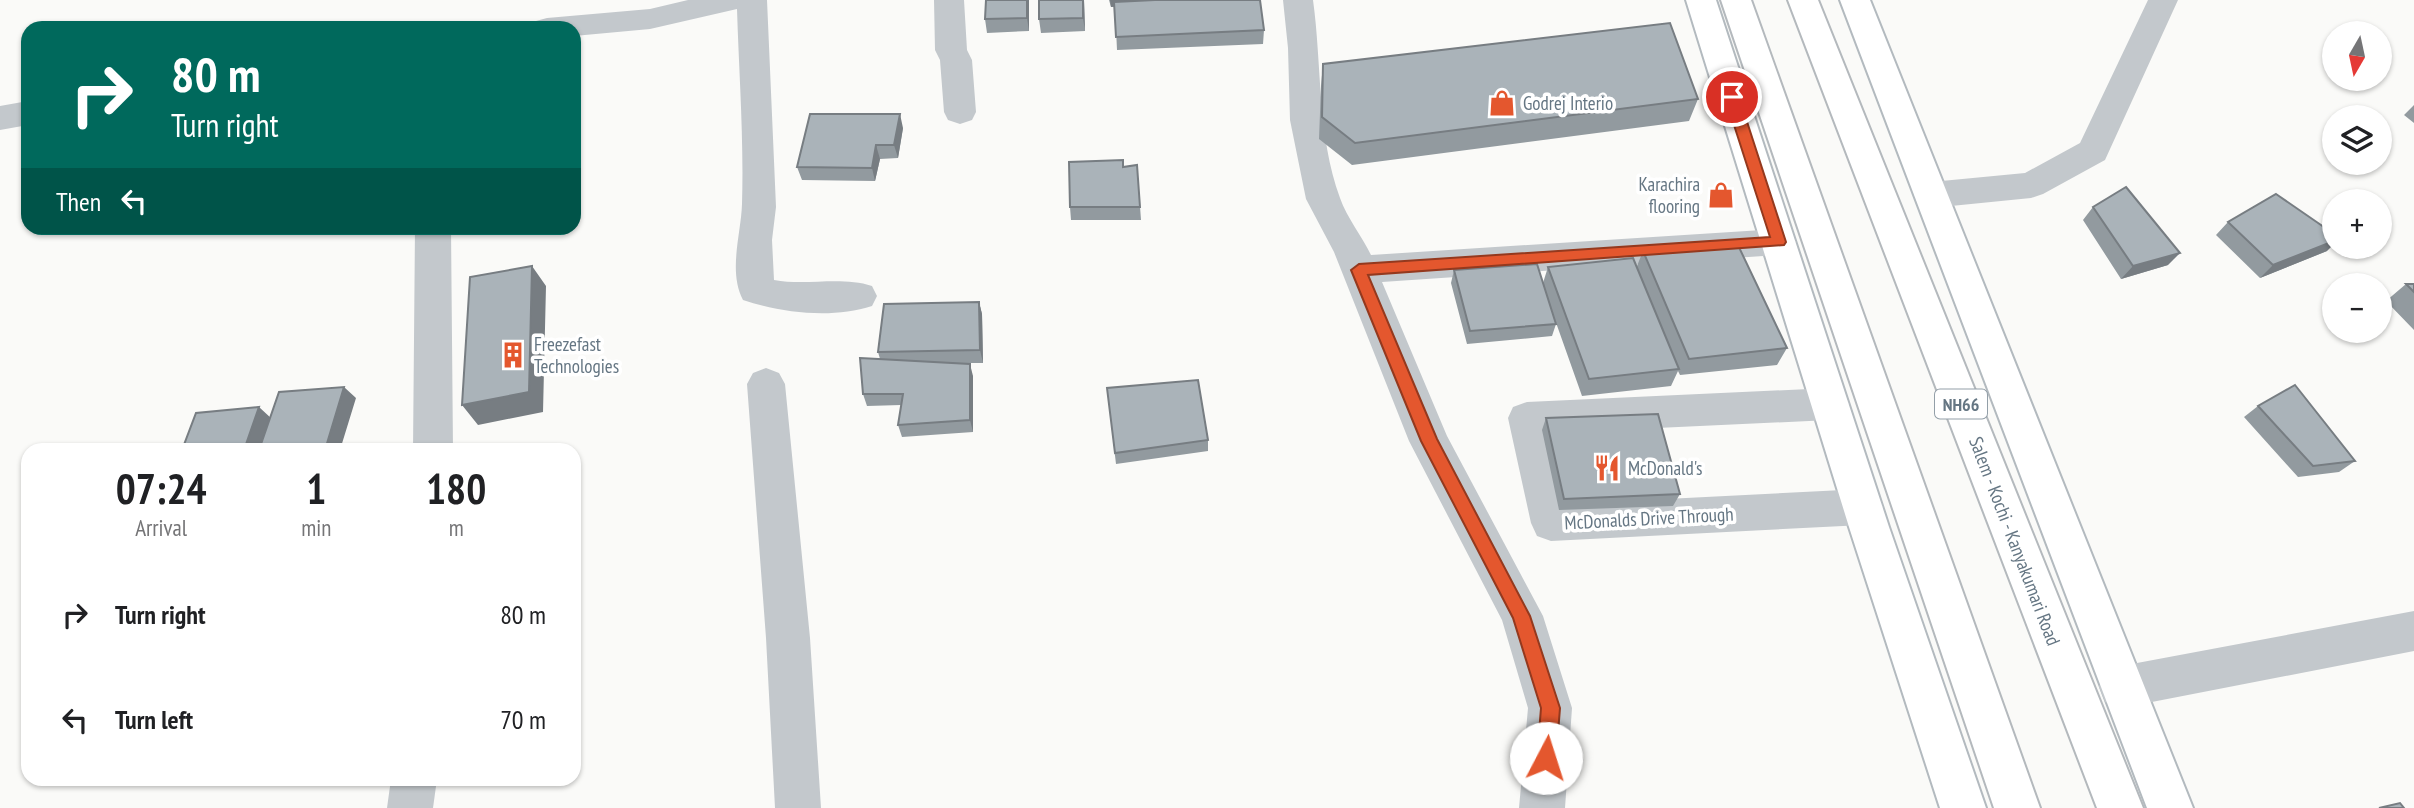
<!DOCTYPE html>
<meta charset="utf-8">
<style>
body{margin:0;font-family:"PT Sans Narrow",sans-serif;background:#f2f2f2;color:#202124;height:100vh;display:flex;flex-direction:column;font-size:26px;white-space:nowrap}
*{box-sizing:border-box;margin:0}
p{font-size:23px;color:#757577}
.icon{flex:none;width:38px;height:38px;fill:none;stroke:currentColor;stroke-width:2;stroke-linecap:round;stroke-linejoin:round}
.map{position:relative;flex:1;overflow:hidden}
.side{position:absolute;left:21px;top:443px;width:560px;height:343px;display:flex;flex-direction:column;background:#fff;border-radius:21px;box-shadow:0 2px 5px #0004}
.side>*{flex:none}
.banner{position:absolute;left:21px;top:21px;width:560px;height:214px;border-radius:21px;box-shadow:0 2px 5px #0004;background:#00695c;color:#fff;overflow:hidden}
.needle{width:46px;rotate:189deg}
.buttons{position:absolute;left:2322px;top:21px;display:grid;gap:14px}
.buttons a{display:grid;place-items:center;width:70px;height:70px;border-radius:50%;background:#fff;box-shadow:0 2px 5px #0004;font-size:35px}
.pin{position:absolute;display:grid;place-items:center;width:60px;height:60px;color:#fff;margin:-30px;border:4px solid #fff;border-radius:50%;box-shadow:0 2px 7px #0007}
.me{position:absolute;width:77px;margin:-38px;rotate:5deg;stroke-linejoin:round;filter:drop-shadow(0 0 5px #0008)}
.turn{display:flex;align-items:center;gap:24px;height:147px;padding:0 35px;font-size:32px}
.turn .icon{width:91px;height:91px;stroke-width:2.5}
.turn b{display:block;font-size:49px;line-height:60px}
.then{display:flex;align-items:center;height:66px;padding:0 35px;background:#0003;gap:14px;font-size:26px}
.eta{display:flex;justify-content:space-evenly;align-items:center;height:119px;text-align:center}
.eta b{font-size:42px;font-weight:700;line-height:49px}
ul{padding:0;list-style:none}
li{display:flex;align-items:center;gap:21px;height:105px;padding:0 35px}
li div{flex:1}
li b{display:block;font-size:26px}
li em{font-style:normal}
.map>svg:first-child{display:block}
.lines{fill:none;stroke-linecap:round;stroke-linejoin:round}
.secondary-casing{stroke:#b3babf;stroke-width:4}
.highway-casing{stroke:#b4b9bd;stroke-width:4}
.street{fill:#c3c8cc;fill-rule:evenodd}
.secondary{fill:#fff;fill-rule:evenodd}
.highway{fill:#fff;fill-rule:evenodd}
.wall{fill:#929a9f}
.shaded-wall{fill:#777d82}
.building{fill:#aab3b9;stroke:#777d82;stroke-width:2}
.route{fill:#e4572e;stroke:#94391e;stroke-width:2}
.labels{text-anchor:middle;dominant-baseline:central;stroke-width:7;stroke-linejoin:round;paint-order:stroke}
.shield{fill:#fff;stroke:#939fa8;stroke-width:2}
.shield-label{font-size:18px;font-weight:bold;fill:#657683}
.poi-label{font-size:19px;fill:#657683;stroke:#fff;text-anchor:start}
.street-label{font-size:19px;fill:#657683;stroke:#fff}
</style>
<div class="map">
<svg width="2414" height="808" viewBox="0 0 2414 808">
<rect width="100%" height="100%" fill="#fafaf8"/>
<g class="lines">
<!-- secondary casing -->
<g class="secondary-casing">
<path id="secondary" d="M 1686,0 L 1716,0 L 1889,527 L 1986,808 L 1940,808 L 1849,527 Z
M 1840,0 L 1870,0 L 2193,808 L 2147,808 Z"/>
</g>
<!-- highway casing -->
<g class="highway-casing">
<path id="highway" d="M 1721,0 L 1751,0 L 2040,808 L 1994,808 Z
M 1788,0 L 1818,0 L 2143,808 L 2097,808 Z"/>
</g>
<!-- street -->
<path class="street" d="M 688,0 L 767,0 L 776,207 L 772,240 L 774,280 C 806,286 841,276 872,286 L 877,296 L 872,306 C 832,319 782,313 743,300 C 728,271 741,235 742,204 C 744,139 739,74 737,9 L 650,29 L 574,36 L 574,28 L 531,28 L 536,21 L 547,18 L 650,9 Z
M 934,0 L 964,0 L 967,50 L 972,60 L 976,112 L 972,120 L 960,124 L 948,120 L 944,112 L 940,60 L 935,50 Z
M 1283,0 L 1313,0 C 1322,65 1317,135 1340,198 C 1347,218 1362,236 1371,255 L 1778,229 L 1790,233 L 1796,242 L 1790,251 L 1778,255 L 1382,282 L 1447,436 L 1543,616 L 1572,708 L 1565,808 L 1519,808 L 1528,708 L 1502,620 L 1409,441 L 1334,252 L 1306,199 L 1290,120 L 1288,48 Z
M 2148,0 L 2178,0 L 2105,160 L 2043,194 L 2031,198 L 1931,208 L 1919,204 L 1914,195 L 1919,186 L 1931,182 L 2025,173 L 2080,143 Z
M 28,101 L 28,125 L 0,130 L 0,106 Z
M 415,228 L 451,228 L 453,450 L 413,450 Z
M 766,368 L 779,373 L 785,384 L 810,638 L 821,808 L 775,808 L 766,638 L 747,384 L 753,373 Z
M 1830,388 L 1844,393 L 1849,404 L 1844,415 L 1830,420 L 1550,433 L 1567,504 L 1863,489 L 1877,494 L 1883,507 L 1877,520 L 1863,525 L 1551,541 L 1537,536 L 1531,523 L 1508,418 L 1513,407 L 1527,402 Z
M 2414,611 L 2414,651 L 2121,708 L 2105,702 L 2099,687 L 2105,672 L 2121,666 Z
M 391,779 L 437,779 L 433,808 L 387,808 Z"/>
<!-- secondary -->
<use href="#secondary" class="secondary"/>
<!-- highway -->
<use href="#highway" class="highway"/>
</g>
<!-- wall -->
<path class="wall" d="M 1029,0 L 1029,31 L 987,33 L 985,19 Z
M 1039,0 L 1084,0 L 1085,31 L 1041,33 L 1039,19 Z
M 1109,0 L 1260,0 L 1264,30 L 1263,44 L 1117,50 L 1115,7 L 1111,7 Z
M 1323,64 L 1698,99 L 1689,121 L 1352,165 L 1319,139 L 1321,86 Z
M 2414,105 L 2414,123 L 2404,115 Z
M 903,128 L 898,158 L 880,159 L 875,181 L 802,180 L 797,167 Z
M 1137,165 L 1141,220 L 1071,220 L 1070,207 L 1124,167 Z
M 2093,207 L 2168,265 L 2121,279 L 2083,220 Z
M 2228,222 L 2327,251 L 2260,278 L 2216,235 Z
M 1643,251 L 1787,348 L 1777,365 L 1680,375 L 1678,371 L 1671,386 L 1582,396 L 1554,317 L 1556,324 L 1552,336 L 1467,344 L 1451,283 L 1454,270 L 1543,283 L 1548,267 L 1637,266 Z
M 2406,284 L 2414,284 L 2414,330 L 2386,301 Z
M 979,302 L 982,314 L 983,363 L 950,363 L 973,376 L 973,432 L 902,437 L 898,425 L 901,405 L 867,406 L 863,394 L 880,359 L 878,352 Z
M 1107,388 L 1208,440 L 1208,451 L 1116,464 Z
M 2258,406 L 2355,461 L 2339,472 L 2298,477 L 2244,417 Z
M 1546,418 L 1680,494 L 1673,506 L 1559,510 L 1542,430 Z"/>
<!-- shaded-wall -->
<path class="shaded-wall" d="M 1027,0 L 1029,0 L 1029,31 L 1027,18 Z
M 1083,0 L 1084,0 L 1085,31 L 1083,18 Z
M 1110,0 L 1161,0 L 1111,7 Z
M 900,114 L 903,128 L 898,158 L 894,145 Z
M 876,145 L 880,159 L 875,181 L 872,168 Z
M 2334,241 L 2334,244 L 2327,251 L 2260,278 L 2273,265 Z
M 2180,253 L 2168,265 L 2121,279 L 2133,266 Z
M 532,266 L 546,286 L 543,412 L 478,425 L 462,405 Z
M 979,302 L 982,314 L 983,363 L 980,350 Z
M 970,364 L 973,376 L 973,432 L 970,420 Z
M 344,387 L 356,398 L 340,450 L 325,450 Z
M 259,407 L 272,419 L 261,450 L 244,450 Z"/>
<!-- building -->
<path class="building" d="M 986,0 L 1027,0 L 1027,18 L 985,19 Z
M 1039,0 L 1083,0 L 1083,18 L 1039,19 Z
M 1155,0 L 1260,0 L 1264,30 L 1116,37 L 1114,2 Z
M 1670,23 L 1698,99 L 1355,143 L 1322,117 L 1323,64 Z
M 810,114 L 900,114 L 894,145 L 876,145 L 872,168 L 797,167 Z
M 1123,160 L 1123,167 L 1137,165 L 1140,207 L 1070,207 L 1069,162 Z
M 2126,187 L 2180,253 L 2133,266 L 2093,207 Z
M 2276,194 L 2334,234 L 2334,241 L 2273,265 L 2228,222 Z
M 1736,241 L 1787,348 L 1689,359 L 1643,251 Z
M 1633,258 L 1679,369 L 1589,379 L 1548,267 Z
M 1537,264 L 1556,324 L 1470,331 L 1454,270 Z
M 532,266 L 529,392 L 462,405 L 470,277 Z
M 2406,284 L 2414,284 L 2414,292 Z
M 979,302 L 980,350 L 878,352 L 884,304 Z
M 860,358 L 970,364 L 970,420 L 898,425 L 903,394 L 863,394 Z
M 1198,380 L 1208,440 L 1115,453 L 1107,388 Z
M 2295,385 L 2355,461 L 2313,466 L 2258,406 Z
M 344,387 L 325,450 L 259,450 L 279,392 Z
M 259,407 L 244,450 L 182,450 L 196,413 Z
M 1658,414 L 1680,494 L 1564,499 L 1546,418 Z
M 2400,803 L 2404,808 L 2379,808 Z"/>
<!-- route -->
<path class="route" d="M 1732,92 L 1739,97 L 1786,242 L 1784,245 L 1368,275 L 1437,439 L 1530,616 L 1560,708 L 1556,758 L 1553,764 L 1546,767 L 1540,764 L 1537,758 L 1541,708 L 1513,618 L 1421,441 L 1351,270 L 1359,264 L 1770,237 L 1725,97 Z"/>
<!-- icons -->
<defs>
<g id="shop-bare" transform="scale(2.1)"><path d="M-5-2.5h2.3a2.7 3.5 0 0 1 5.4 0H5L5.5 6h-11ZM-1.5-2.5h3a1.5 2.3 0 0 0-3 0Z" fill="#e4572e" stroke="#fff" stroke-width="2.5" paint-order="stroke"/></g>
<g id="building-bare" transform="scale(2.1)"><path d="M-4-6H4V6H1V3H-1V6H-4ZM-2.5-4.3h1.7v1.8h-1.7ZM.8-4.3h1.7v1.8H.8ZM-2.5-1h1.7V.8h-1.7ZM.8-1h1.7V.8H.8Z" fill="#e4572e" stroke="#fff" stroke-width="2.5" paint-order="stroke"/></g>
<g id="restaurant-bare" transform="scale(2.1)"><path d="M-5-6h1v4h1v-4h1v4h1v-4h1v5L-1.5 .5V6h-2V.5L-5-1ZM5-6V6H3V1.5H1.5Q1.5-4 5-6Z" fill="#e4572e" stroke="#fff" stroke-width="2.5" paint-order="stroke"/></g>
</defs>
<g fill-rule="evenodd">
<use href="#shop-bare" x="1502" y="103"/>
<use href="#shop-bare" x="1721" y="195"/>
<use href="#building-bare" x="513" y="355"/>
<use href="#restaurant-bare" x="1607" y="468"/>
</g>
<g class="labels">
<!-- shield labels -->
<rect class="shield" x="1935" y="389.5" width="52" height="29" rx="5"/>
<g class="shield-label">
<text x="1961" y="404">NH66</text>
</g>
<!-- poi labels -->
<g class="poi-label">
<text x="1523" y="103">Godrej Interio</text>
<text x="1700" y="184" text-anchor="end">Karachira<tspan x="1700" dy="22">flooring</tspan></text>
<text x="534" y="344">Freezefast<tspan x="534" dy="22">Technologies</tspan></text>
<text x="1628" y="468">McDonald's</text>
</g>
<!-- street labels -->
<g class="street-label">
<text transform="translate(1649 518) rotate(-3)">McDonalds Drive Through</text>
<text transform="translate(2015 541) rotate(69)">Salem - Kochi - Kanyakumari Road</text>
</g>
</g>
</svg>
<div class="buttons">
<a><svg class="needle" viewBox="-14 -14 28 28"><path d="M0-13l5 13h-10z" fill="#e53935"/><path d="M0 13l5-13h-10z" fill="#757577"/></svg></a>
<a><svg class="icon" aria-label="layers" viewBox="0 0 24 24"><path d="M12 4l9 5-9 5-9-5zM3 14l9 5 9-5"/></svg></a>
<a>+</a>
<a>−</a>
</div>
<div class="pin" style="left:1732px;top:97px;background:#d93025"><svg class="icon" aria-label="arrive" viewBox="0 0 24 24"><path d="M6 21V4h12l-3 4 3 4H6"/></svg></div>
<svg class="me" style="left:1546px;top:758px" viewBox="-20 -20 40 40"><circle r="19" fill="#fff"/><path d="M0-13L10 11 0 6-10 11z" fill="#e4572e"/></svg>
<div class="banner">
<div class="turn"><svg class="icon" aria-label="right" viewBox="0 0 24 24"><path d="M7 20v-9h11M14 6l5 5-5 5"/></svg><div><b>80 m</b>Turn right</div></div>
<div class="then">Then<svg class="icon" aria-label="left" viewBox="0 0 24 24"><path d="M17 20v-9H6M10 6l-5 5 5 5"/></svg></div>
</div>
<section class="side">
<div class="eta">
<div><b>07:24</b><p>Arrival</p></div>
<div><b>1</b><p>min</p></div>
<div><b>180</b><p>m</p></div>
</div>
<ul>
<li><svg class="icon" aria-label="right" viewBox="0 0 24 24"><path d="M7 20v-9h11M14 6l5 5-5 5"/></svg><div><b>Turn right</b></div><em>80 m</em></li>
<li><svg class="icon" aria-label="left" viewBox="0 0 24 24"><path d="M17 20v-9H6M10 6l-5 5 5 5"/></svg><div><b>Turn left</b></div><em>70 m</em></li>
</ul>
</section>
</div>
